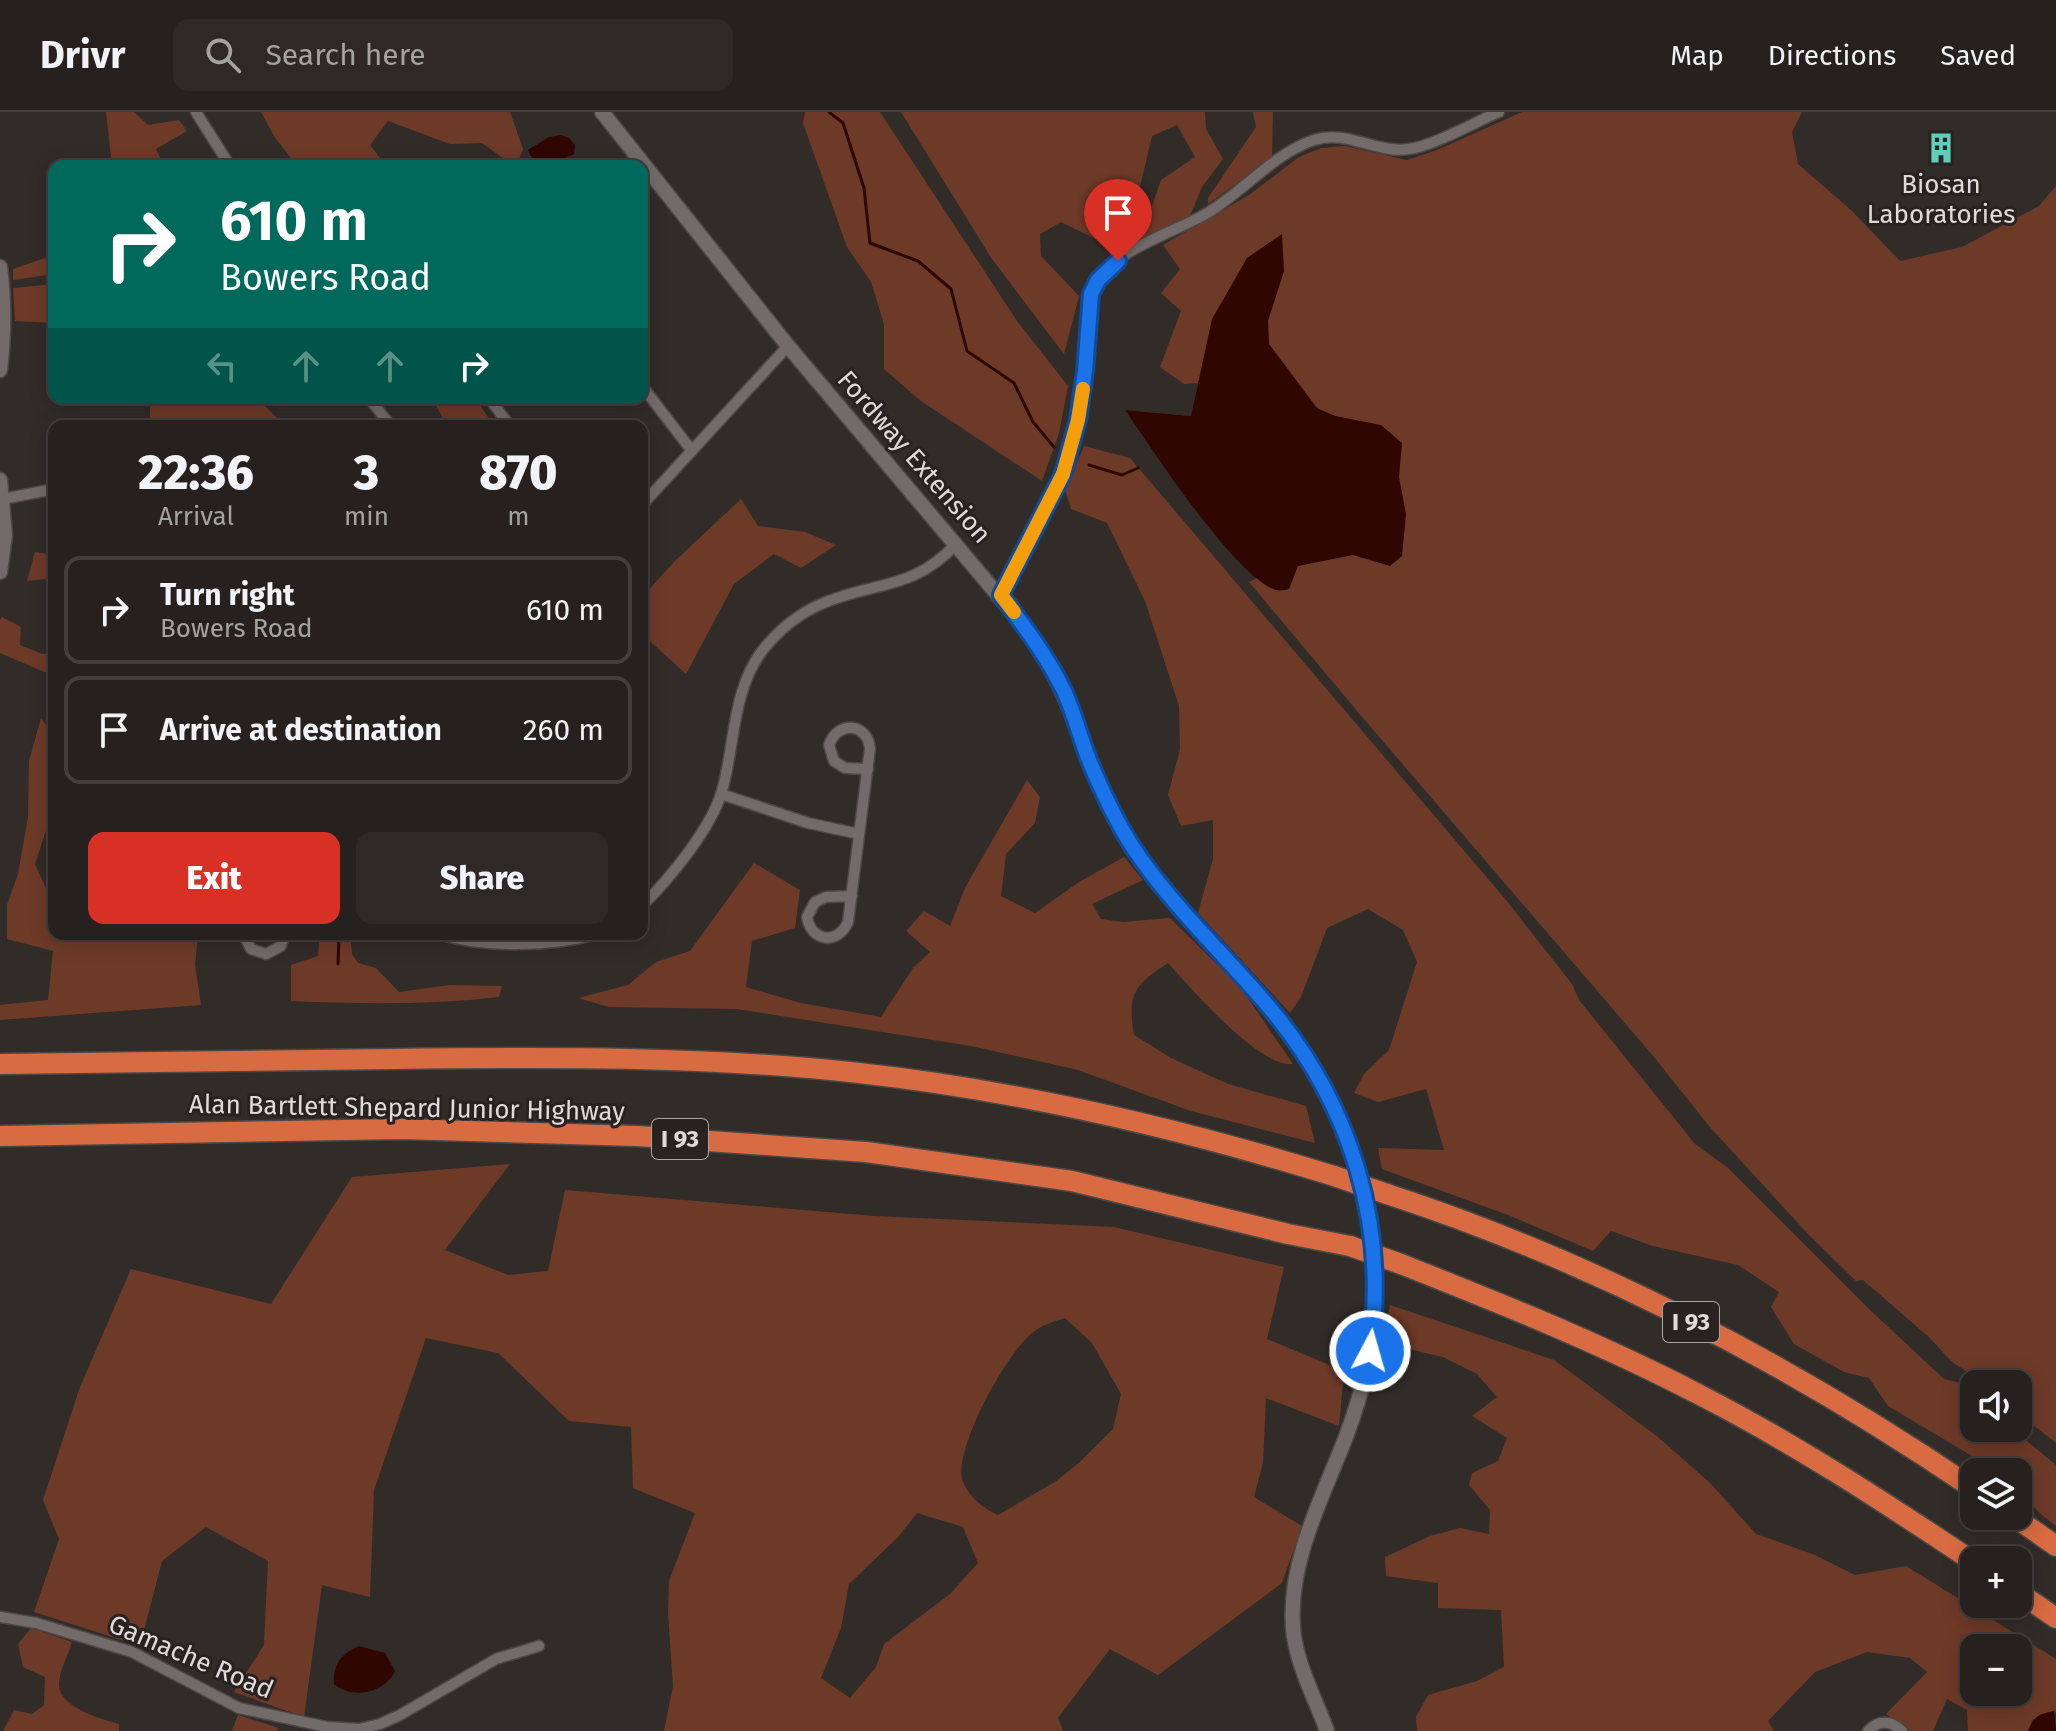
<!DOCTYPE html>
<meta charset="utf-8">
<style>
body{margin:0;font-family:"Fira Sans",sans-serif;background:#2e2928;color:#f1f3f6;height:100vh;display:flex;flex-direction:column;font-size:30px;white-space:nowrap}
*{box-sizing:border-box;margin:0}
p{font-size:26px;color:#a4a3a4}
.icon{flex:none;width:44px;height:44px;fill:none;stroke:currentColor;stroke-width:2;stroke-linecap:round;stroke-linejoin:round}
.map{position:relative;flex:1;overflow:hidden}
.drawer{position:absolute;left:48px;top:308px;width:600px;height:520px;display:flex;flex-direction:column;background:#26211f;border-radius:16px;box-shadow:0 4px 20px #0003,0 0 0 2px #423e3d}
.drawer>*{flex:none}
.hud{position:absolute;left:48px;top:48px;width:600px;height:244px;border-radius:16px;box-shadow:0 4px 20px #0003,0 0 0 2px #423e3d;background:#00695c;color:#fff;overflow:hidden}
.fabs{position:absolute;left:1960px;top:1258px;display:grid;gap:16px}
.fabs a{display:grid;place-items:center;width:72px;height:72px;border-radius:16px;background:#26211f;box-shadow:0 4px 20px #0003,0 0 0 2px #423e3d;font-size:40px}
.pin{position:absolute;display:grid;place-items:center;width:68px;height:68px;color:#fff;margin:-82px -34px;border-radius:50% 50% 50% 0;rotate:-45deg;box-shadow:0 0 8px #0007}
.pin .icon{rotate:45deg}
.me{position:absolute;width:88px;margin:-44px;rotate:6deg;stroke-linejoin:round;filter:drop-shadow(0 0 6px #0008)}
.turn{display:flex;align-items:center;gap:28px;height:168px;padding:0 40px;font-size:36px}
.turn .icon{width:104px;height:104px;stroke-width:2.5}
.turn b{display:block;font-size:56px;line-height:68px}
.lanes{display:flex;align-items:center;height:76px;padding:0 40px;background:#0003;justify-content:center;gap:40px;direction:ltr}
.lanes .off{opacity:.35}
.eta{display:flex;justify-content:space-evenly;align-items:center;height:136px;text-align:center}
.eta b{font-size:48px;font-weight:800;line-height:56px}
.cta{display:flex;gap:16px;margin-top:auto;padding:16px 40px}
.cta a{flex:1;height:92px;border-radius:16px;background:#d93025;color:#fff;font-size:32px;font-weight:800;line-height:92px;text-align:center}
.cta a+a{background:#2e2928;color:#f1f3f6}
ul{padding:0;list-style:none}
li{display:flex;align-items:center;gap:24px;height:108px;margin:0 16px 12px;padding:0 24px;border:4px solid #423e3d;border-radius:16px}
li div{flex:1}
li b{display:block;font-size:30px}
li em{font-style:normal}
header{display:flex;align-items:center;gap:48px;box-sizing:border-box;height:112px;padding:0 40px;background:#26211f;border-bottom:2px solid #423e3d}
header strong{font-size:38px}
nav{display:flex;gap:44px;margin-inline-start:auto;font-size:28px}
.search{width:560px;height:72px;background:#2e2928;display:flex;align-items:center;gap:20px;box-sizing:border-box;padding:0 28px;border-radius:16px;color:#a4a3a4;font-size:30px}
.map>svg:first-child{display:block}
.green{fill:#6e3a28;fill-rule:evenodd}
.water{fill:#2f0600}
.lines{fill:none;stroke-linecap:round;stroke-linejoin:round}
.stream{stroke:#2f0600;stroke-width:3}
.minor-casing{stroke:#4d4846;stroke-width:13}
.tertiary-casing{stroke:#4d4846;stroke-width:17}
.motorway-casing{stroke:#4d4846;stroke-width:23}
.minor{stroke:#736b69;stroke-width:10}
.tertiary{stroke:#736b69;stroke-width:14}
.motorway{stroke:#d86b42;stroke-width:20}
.motorway-bridge-casing{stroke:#4d4846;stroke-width:23;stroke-linecap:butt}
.motorway-bridge{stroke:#d86b42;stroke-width:20}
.route-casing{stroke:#114b97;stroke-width:20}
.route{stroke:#1a73e8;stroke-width:14}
.slow{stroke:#f59e0b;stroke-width:14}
.labels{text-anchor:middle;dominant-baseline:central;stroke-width:6;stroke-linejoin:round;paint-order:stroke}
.shield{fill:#282220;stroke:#a9a4a2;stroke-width:2}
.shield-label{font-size:24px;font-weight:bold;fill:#e0dbda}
.poi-label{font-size:26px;fill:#e0dbda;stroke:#282220}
.street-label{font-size:26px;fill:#e0dbda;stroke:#282220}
</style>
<header>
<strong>Drivr</strong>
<div class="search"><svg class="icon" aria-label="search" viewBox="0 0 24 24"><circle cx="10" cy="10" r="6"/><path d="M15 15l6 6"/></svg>Search here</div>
<nav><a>Map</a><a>Directions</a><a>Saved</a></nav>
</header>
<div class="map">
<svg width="2056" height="1619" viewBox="0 0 2056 1619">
<rect width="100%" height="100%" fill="#322c29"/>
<!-- green -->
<path class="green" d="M 106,0 L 134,0 L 148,13 L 179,8 L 187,19 L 156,37 L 164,54 L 112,54 Z
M 261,0 L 510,0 L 523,37 L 516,54 L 514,54 L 482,31 L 450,32 L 388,9 L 370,33 L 386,54 L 297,54 L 274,24 Z
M 805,0 L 880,0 L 1017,209 L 1068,274 L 1059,321 L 1042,369 L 921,289 L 884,257 L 884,212 L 871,170 L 847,135 L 803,11 Z
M 901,0 L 1205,0 L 1206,17 L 1223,47 L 1202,75 L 1190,104 L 1140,129 L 1161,68 L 1195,45 L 1177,13 L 1152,24 L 1129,121 L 1108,133 L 1061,110 L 1040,122 L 1041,144 L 1079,184 L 1064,242 L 992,147 Z
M 1253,0 L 1273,0 L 1272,46 L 1208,92 L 1208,86 L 1256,15 Z
M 1522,0 L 1802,0 L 1792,20 L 1798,52 L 1852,99 L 1900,149 L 1962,135 L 2039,94 L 2056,74 L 2056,1331 L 2018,1301 L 2018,1272 L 1985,1272 L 1951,1249 L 1930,1226 L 1863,1168 L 1856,1169 L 1809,1123 L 1709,1014 L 1654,945 L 1363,606 L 1249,470 L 1257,466 C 1206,414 1165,358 1125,298 L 1192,304 L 1198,271 L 1184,272 L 1160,255 L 1181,199 L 1161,181 L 1180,157 L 1163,133 L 1249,83 L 1299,45 L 1321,36 L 1345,34 L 1407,48 L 1437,38 Z
M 54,143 L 54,162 L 13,168 L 13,157 Z
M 54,172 L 54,211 L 15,209 L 13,176 Z
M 150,286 L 257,286 L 285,314 L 150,314 Z
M 432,286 L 475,286 L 494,314 L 447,314 Z
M 1084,334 L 1130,346 L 1506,788 L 1572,872 L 1579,888 L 1695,1032 L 1728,1056 L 1869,1197 L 1944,1267 L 1960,1271 L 1974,1283 L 1974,1316 L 2011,1316 L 2056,1353 L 2056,1414 C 2037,1399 2018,1386 2018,1360 L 1999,1360 L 1888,1294 L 1869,1266 L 1844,1260 L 1794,1232 L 1771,1195 L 1779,1180 L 1738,1153 L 1653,1134 L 1611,1119 L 1593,1139 L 1508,1103 L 1382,1057 L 1378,1036 L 1444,1038 L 1426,977 L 1378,990 L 1354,981 L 1364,962 L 1389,938 L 1417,850 L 1403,818 L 1368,797 L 1327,816 L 1301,885 L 1290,901 L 1198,801 L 1213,747 L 1213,708 L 1181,714 L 1168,683 L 1180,637 L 1179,594 L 1145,489 L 1107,411 L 1071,397 L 1065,378 Z
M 741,387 L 758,414 L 805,420 L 836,433 L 801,456 L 774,442 L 734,472 L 686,562 L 642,522 L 642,485 L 675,449 Z
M 35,440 L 54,443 L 54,466 L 27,469 Z
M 2,505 L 21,515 L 20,533 L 42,542 L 54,541 L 54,564 L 0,541 L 0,508 Z
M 41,606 L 54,624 L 54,681 L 51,703 L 35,752 L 54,794 L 54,822 L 198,822 L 195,853 L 201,893 L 0,908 L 0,893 L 48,888 L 53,839 L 7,827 L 7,793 L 18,762 L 28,705 L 29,649 Z
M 1027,668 L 1040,685 L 1035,711 L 1006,742 L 1001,784 L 1035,801 L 1079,770 L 1124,745 L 1143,768 L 1092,792 L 1101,807 L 1123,810 L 1170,806 L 1241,876 L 1293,952 C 1259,956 1191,876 1168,851 C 1134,873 1127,882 1134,923 L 1171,946 L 1228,972 L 1306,994 L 1315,1031 L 1191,999 L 1078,958 L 971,934 L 737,897 L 609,895 L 578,886 L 628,873 L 656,850 L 690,839 L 754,751 L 800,778 L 795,816 L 752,829 L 746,875 L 801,891 L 881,905 L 913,856 L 930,840 L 906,819 L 924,799 L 950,814 L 966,774 Z
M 320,822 L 350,822 L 352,842 L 358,851 L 376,856 L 399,880 L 450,873 L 502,874 L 499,885 C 430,893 361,892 291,889 L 291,853 L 318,844 Z
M 510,1052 L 445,1138 L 508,1163 L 548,1159 L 565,1078 L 874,1104 L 1114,1115 L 1284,1155 L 1267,1227 L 1344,1259 L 1339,1314 L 1266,1286 L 1263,1351 L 1254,1385 L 1302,1414 L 1282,1471 L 1158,1563 L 1110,1537 L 1058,1606 L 1063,1619 L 664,1619 L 673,1574 L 668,1500 L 669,1469 L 695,1401 L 633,1376 L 631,1315 L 569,1309 L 498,1241 L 426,1226 L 374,1378 L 370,1485 L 322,1473 L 304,1605 L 234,1580 L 264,1533 L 268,1449 L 206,1415 L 162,1449 L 140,1534 L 34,1500 L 59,1427 L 43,1388 L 80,1275 L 131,1157 L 271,1192 L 352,1065 ZM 1065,1206 L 1092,1231 L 1121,1282 L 1113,1317 L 1080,1350 L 1055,1370 L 998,1403 C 983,1396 970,1386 963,1370 C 951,1340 1009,1235 1036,1218 C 1044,1212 1056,1209 1065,1206 ZM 917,1401 L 963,1415 L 978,1451 L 950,1482 L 884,1532 L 876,1555 L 850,1586 L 821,1566 L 841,1516 L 849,1472 L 898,1425 Z
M 1390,1193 L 1554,1248 L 1658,1325 L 1711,1372 L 1756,1422 L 1815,1443 L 1855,1463 L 1906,1454 L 2056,1547 L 2056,1600 L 2032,1608 L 2028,1619 L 1968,1619 L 1967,1598 L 1947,1587 L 1933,1619 L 1909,1619 L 1886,1602 L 1927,1560 L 1910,1546 L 1867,1540 L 1815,1560 L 1768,1609 L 1774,1619 L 1417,1619 L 1416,1605 L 1428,1583 L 1477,1569 L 1504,1555 L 1501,1498 L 1438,1496 L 1438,1471 L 1386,1464 L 1385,1445 L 1430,1424 L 1460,1416 L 1489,1422 L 1490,1398 L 1469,1373 L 1472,1361 L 1498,1349 L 1507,1326 L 1472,1304 L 1497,1285 L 1477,1262 L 1443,1245 L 1383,1231 ZM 1974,1536 L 2018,1536 L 2018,1580 L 1974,1580 Z
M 31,1516 L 72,1530 C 68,1543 59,1559 59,1573 C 59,1595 101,1607 119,1612 L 119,1619 L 3,1619 L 14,1598 L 32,1602 L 44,1593 L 45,1565 L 23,1555 L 18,1532 Z
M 238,1603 L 279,1616 L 277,1619 L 232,1619 Z"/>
<!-- water -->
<path class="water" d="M 561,23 L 569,26 L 575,33 L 574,42 C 556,50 538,62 528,38 L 549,25 Z
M 1282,122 L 1284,159 L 1268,209 L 1269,232 L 1317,296 L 1335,304 L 1381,313 L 1402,331 L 1399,365 L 1406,402 L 1402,444 L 1390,454 L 1353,443 L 1298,454 L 1289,477 C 1286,478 1279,479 1276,478 C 1236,466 1151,336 1125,298 L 1191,304 L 1212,207 L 1247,146 Z
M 359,1534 L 385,1541 L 395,1559 C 385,1581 352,1588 334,1572 C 333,1552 341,1542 359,1534 Z
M 2054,1599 L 2056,1619 L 2028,1619 C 2034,1604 2039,1602 2054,1599 Z"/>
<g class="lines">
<!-- stream -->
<path class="stream" d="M 829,0 L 843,11 L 864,76 L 870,131 L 918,149 L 951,177 L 967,239 L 1014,271 L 1033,310 L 1054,335
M 1089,353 L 1122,363 L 1138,356
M 338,852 L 339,822"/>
<!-- minor casing -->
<g class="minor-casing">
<path id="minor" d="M 196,0 L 230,54
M 642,274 L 692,339
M 369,286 L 391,314
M 489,286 L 510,314
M 3,387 L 54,377
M 642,393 L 788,234
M 1001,483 C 1028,429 1060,377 1076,318 C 1081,299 1083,278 1085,258 C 1088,231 1082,193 1097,169 C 1117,137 1172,121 1204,103 C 1241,82 1274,41 1314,28 C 1347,17 1376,42 1409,37 C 1433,34 1475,10 1499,0
M 721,682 L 808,711 L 859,722
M 852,784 L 826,785 L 815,790 L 807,805 C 811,830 838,833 848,810 L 870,636 C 867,611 838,608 829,633 L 834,649 L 845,656 L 868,657
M 642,794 C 670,766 711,717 722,679 C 735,633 732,579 762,539 C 777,520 797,503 819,493 C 871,469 912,480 956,432
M 243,822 L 251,837 L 266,842 L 281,834 L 285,822
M 439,822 C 484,836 552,835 597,822
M 0,1505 L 36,1511 L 132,1540 L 239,1596 L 327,1615 L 359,1617 L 380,1612 L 400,1603 L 496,1547 L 539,1534
M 1868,1619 C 1878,1608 1891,1608 1902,1619"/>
</g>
<!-- tertiary casing -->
<g class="tertiary-casing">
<path id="tertiary" d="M 602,0 L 788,234 L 1030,521 C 1075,587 1089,668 1133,735 C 1171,792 1222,841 1267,893 C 1341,979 1378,1084 1374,1197 C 1372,1240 1362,1282 1347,1322 C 1324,1383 1288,1448 1293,1515 C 1295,1549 1315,1586 1327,1619
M 0,155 C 5,191 4,223 0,258
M 0,368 L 5,423 L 0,460"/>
</g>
<!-- motorway casing -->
<g class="motorway-casing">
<path id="motorway" d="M 0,952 C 131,950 262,949 393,947 C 548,945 704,944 859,961 C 1021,979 1179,1016 1334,1064
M 0,1024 L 402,1017 L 637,1024 L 866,1040 L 1072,1069 L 1288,1122 L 1350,1134
M 1387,1082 C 1595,1150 1793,1254 1974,1377
M 1401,1152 C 1502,1192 1602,1232 1698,1282 C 1794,1331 1884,1390 1974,1450
M 2013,1404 L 2056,1434
M 2018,1480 L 2056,1506"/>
</g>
<!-- minor -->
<use href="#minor" class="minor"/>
<!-- tertiary -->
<use href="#tertiary" class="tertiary"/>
<!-- motorway -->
<use href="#motorway" class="motorway"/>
<!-- motorway-bridge casing -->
<g class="motorway-bridge-casing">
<path id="motorway-bridge" d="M 1334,1064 L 1387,1082
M 1350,1134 L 1401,1152"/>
</g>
<!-- motorway-bridge -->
<use href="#motorway-bridge" class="motorway-bridge"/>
</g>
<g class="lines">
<!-- route casing -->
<g class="route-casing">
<path id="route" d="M 1118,149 L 1098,168 L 1091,182 L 1085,259 L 1078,308 L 1063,362 L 1001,483 C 1024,514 1047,544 1064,579 C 1074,601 1080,625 1089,648 C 1101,677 1115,707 1132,734 C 1171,793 1224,842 1269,895 C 1350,991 1389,1114 1370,1239"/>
</g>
<!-- route -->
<use href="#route" class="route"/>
<!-- slow -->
<path class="slow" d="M 1014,500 L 1001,483 L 1063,362 L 1078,308 L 1083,277"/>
</g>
<!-- icons -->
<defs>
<g id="building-bare" transform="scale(2.4)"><path d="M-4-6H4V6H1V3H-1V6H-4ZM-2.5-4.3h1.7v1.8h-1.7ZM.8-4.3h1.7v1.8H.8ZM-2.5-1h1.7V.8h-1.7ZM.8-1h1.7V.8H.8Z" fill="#5dceb9" stroke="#282220" stroke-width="2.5" paint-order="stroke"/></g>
</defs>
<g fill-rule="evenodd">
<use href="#building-bare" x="1941" y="36"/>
</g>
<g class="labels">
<!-- shield labels -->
<g class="shield">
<rect x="652" y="1007" width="56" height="40" rx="6"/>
<rect x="1663" y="1190" width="56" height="40" rx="6"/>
</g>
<g class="shield-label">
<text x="680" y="1027">I 93</text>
<text x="1691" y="1210">I 93</text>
</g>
<!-- poi labels -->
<g class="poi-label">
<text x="1941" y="72">Biosan<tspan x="1941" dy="30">Laboratories</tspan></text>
</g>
<!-- street labels -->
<g class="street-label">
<text transform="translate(914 345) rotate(49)">Fordway Extension</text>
<text transform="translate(407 996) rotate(1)">Alan Bartlett Shepard Junior Highway</text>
<text transform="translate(191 1545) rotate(23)">Gamache Road</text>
</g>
</g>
</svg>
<div class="fabs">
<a><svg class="icon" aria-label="sound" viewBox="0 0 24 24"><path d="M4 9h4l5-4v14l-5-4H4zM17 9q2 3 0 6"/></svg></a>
<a><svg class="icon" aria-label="layers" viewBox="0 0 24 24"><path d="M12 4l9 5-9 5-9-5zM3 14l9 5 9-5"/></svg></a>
<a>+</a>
<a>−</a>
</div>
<div class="pin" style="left:1118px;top:149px;background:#d93025"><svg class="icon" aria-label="arrive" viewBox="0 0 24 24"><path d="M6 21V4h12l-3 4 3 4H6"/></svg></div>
<svg class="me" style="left:1370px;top:1239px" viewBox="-20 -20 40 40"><circle r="17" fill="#1a73e8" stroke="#fff" stroke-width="3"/><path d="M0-11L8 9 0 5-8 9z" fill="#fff"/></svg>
<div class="hud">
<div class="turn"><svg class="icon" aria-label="right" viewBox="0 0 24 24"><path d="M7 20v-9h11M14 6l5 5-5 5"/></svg><div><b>610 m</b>Bowers Road</div></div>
<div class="lanes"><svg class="icon off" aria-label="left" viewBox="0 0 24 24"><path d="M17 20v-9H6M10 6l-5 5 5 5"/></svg><svg class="icon off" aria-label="ahead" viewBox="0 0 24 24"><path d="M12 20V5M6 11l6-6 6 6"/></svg><svg class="icon off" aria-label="ahead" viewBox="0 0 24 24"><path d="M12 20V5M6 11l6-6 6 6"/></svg><svg class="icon" aria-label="right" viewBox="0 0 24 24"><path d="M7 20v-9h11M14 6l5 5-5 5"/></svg></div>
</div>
<section class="drawer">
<div class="eta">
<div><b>22:36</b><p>Arrival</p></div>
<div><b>3</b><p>min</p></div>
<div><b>870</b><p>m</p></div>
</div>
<ul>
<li><svg class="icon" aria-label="right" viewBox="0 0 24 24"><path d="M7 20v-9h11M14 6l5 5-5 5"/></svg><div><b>Turn right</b><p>Bowers Road</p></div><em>610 m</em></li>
<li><svg class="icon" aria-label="arrive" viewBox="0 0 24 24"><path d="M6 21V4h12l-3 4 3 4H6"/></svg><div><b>Arrive at destination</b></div><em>260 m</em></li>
</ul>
<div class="cta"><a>Exit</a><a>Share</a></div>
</section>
</div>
